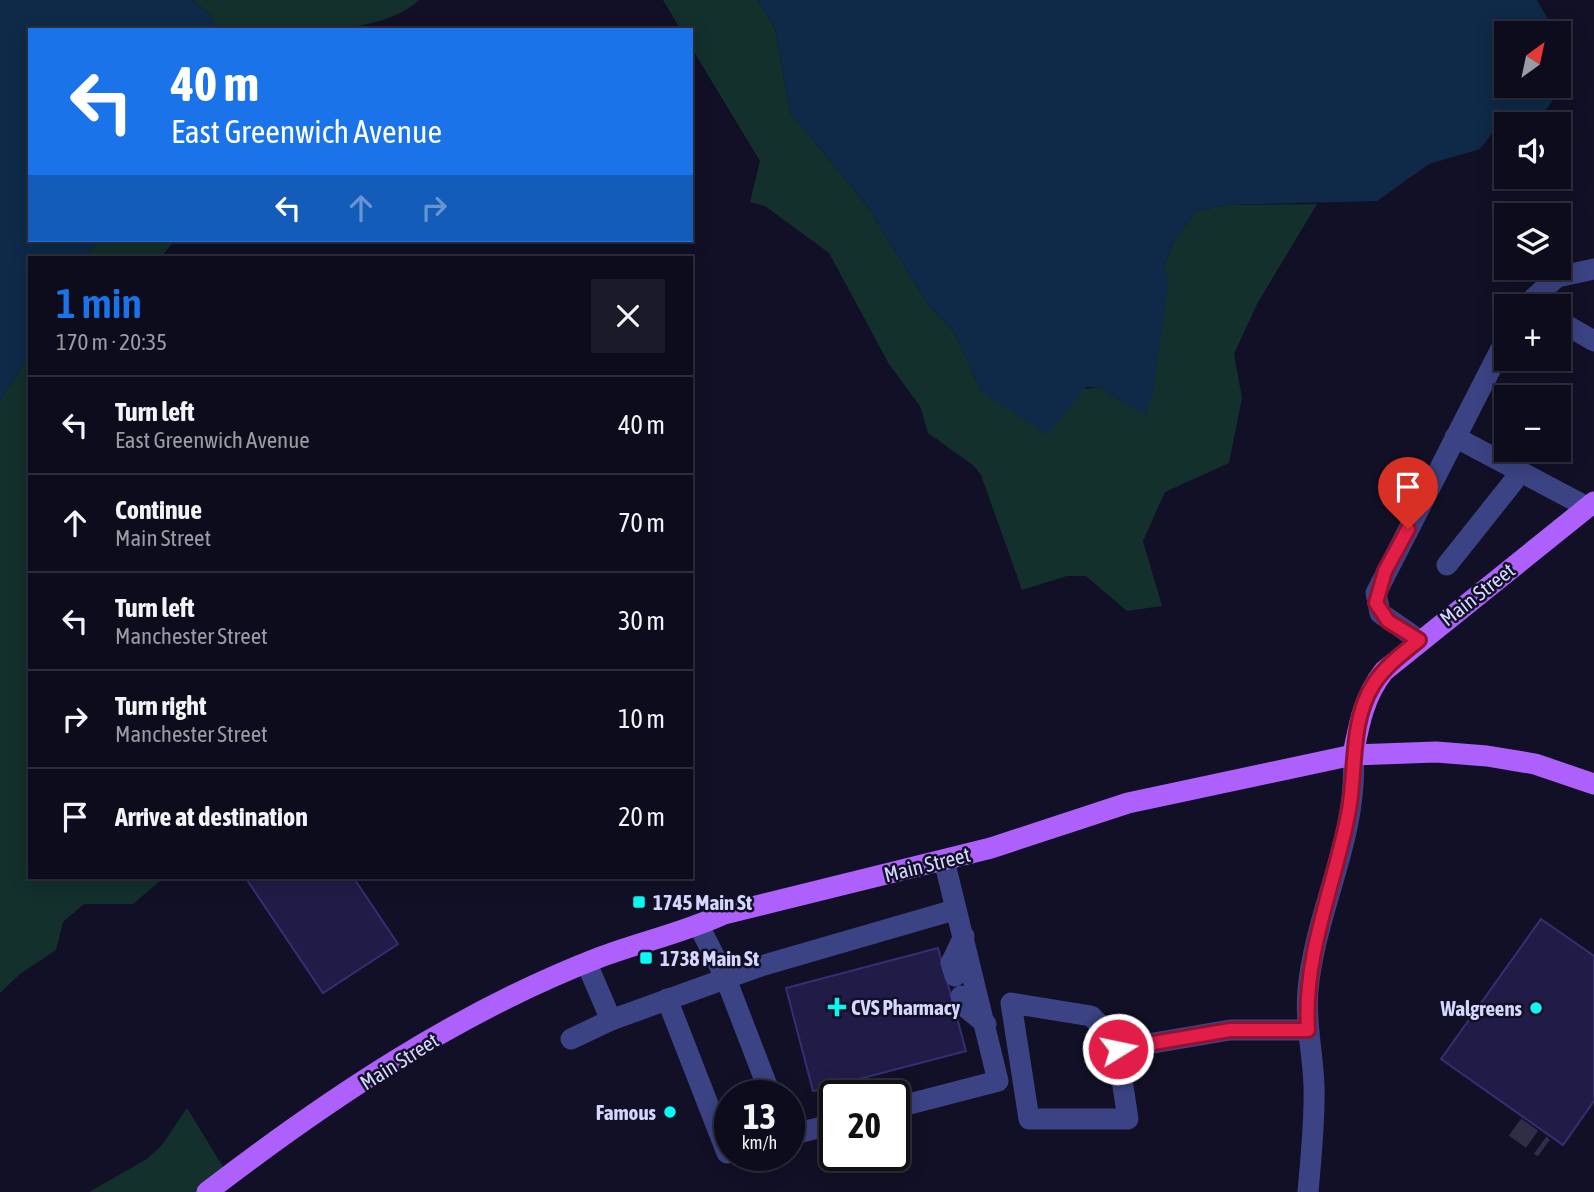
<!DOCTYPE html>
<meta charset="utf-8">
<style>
body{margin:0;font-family:"Asap Condensed",sans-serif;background:#1b1a29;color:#f1f3f6;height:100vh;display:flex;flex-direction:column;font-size:26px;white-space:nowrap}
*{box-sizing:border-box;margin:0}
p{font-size:23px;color:#9a9ba3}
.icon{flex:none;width:38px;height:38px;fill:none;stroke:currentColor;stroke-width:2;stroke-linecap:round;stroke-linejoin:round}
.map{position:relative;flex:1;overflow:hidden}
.side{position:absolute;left:28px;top:256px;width:665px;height:623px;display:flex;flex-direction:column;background:#0d0c1c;border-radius:0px;box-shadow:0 4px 18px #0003,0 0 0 2px #2d2c3b}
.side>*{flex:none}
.hud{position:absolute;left:28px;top:28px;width:665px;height:214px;border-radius:0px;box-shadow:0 4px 18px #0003,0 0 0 2px #2d2c3b;background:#1a73e8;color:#fff;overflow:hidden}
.needle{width:46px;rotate:33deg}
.controls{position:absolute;left:1494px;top:21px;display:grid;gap:14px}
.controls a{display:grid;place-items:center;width:77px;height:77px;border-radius:0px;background:#0d0c1c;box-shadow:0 4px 18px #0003,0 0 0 2px #2d2c3b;font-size:35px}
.speed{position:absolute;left:714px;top:1080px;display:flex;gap:14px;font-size:35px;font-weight:700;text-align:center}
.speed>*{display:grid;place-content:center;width:91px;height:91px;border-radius:50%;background:#0d0c1c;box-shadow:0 4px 18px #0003,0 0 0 2px #2d2c3b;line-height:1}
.speed small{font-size:18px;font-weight:400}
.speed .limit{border:4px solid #111;border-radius:10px;background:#fff;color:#111}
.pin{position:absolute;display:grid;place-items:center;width:60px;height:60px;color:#fff;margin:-72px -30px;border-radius:50% 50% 50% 0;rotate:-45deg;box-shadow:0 0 7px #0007}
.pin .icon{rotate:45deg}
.me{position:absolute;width:77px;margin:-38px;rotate:80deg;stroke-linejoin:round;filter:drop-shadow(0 0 5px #0008)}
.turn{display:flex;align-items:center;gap:24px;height:147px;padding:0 28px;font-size:32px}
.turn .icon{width:91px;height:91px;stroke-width:2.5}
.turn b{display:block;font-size:49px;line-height:60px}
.lanes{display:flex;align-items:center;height:66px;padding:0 28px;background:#0003;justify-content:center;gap:35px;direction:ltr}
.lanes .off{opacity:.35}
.round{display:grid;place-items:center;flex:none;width:74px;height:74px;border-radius:0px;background:#1b1a29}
.headline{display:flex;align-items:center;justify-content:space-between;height:119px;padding:0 28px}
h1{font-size:42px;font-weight:600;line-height:52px;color:#1a73e8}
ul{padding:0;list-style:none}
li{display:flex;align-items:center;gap:21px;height:98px;padding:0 28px;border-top:2px solid #2d2c3b}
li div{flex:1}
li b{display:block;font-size:26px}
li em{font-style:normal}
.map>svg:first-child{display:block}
.green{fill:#13302c}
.water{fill:#0e2a48}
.building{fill:#201c47;stroke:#342f72;stroke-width:2}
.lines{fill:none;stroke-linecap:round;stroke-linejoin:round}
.minor-tunnel{stroke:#2f2e46;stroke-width:21;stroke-dasharray:21 10;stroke-linecap:butt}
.minor{stroke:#3c4384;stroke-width:21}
.major{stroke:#ad60fb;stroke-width:21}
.route-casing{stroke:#92132f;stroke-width:18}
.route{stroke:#e11d48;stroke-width:12}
.poi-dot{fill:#08f9f2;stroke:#111026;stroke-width:2.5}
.labels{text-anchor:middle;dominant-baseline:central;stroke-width:5;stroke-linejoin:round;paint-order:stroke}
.street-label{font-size:21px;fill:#d6d7fe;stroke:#111026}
.poi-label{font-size:21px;font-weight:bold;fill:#d6d7fe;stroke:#111026;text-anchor:start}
</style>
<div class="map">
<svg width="1594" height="1192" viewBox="0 0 1594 1192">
<rect width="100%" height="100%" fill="#111026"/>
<!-- green -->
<path class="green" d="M 192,0 L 419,0 C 378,40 270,30 216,30 L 211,15 Z
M 663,0 L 757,0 L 775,28 L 790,112 L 868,207 L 929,306 L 954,332 L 981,391 L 1100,388 L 1146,415 L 1163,269 L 1175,239 L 1197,211 L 1225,205 L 1317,204 L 1257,304 L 1234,354 L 1242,398 L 1229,463 L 1165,492 L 1143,541 L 1162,606 L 1127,611 L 1086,576 L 1067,576 L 1022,590 L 981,475 L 974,466 L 928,433 L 920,406 L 889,364 L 829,253 L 765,206 L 750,202 L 760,161 L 691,47 L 691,30 L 681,30 Z
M 97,240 L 175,240 L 161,257 L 87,257 Z
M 30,353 L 30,877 L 165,877 L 133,904 L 84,904 L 63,922 L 56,950 L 20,974 L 0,993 L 0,401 Z
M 187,1108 L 225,1170 L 199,1192 L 82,1192 L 89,1192 L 147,1159 L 162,1145 Z"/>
<!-- water -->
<path class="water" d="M 0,0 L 192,0 L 211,15 L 216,30 L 30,30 L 30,240 L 97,240 L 87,257 L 30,257 L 30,353 L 0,401 Z
M 757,0 L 1537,0 L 1556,33 L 1507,33 L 1507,86 L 1559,86 L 1559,46 C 1566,88 1560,92 1535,124 L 1507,124 L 1507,129 L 1497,127 L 1480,149 L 1429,164 L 1377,201 L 1225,205 L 1197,211 L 1175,239 L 1163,269 L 1169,278 L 1153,392 L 1145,415 L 1100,388 L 1086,387 L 1047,435 L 981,391 L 954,332 L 929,306 L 868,207 L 790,112 L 775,28 Z"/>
<!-- building -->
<path class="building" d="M 245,877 L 353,877 L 398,944 L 323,993 Z
M 1541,919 L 1594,956 L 1594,1101 L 1563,1145 L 1441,1059 Z
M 938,948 L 966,1051 L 813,1091 L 786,988 Z"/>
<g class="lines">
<!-- minor-tunnel -->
<path class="minor-tunnel" d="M 1515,1127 L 1544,1148"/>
<!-- minor -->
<path class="minor" d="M 1525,306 L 1557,277 L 1594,269
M 1559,321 L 1594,341
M 1455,437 L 1587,507
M 1447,565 L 1521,472
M 1419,640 L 1380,613 L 1376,593 L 1507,337
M 699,926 L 726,979 L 771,1096
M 587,964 L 611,1020 L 761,966 L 954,910
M 955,976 L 951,963 L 964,936
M 961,996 L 964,1006 L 986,1024
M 667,999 L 727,1153 L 730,1152
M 1011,1003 L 1091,1016 L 1116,1041 L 1128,1119 L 1029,1119 Z
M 571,1039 L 611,1020
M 1118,1049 L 1230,1030 L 1308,1030
M 894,1108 L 998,1081 L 944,860
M 789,1135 L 835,1124
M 1308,1192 C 1311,1157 1315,1121 1314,1086 C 1313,1053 1305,1023 1308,990 C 1315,911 1359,835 1353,755"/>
<!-- major -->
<path class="major" d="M 1353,755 C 1359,724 1364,696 1384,671 L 1594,502
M 207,1192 C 327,1100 456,1013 598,958 C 640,942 683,933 724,914 L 991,848 L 1128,803 L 1353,755 L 1436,752 L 1487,756 L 1535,764 L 1594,784"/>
</g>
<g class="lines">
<!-- route casing -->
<g class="route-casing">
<path id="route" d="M 1118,1049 L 1230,1030 L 1308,1030 C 1303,956 1334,887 1348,815 C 1357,772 1349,724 1373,685 C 1384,667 1403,653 1419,640 L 1388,621 L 1376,603 L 1385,571 L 1408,529"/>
</g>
<!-- route -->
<use href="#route" class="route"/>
</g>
<!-- markers -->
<g class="poi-dot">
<rect x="632" y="895" width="14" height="14" rx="3.5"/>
<rect x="639" y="951" width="14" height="14" rx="3.5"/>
<path d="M833.5 996.5h7v7h7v7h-7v7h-7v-7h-7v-7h7z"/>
<circle cx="1536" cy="1008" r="7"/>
<circle cx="670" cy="1112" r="7"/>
</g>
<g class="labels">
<!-- street labels -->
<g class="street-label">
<text transform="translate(1477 594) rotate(-38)">Main Street</text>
<text transform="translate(927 864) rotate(-14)">Main Street</text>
<text transform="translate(399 1061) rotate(-32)">Main Street</text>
</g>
<!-- poi labels -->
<g class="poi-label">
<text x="653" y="902">1745 Main St</text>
<text x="660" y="958">1738 Main St</text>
<text x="851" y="1007">CVS Pharmacy</text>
<text x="1522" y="1008" text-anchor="end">Walgreens</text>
<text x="656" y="1112" text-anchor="end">Famous</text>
</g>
</g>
</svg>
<div class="controls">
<a><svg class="needle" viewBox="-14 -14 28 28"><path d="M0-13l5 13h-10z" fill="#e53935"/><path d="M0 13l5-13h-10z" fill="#9a9ba3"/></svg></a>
<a><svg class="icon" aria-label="sound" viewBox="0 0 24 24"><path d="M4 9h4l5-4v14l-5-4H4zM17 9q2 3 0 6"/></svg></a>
<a><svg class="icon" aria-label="layers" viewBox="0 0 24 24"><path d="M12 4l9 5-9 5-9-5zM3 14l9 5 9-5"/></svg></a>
<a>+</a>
<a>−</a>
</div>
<div class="speed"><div>13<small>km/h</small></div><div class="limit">20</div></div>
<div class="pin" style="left:1408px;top:529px;background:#d93025"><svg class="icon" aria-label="arrive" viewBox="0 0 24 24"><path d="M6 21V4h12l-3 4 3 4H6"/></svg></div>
<svg class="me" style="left:1118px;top:1049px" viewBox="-20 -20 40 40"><circle r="17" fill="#e11d48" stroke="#fff" stroke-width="3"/><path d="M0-11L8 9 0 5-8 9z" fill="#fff"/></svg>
<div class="hud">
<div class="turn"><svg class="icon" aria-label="left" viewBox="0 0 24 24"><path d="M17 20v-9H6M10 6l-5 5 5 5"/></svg><div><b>40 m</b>East Greenwich Avenue</div></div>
<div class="lanes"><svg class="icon" aria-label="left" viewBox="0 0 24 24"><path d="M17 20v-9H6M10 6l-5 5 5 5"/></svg><svg class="icon off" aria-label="ahead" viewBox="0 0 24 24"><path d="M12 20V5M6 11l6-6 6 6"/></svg><svg class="icon off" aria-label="right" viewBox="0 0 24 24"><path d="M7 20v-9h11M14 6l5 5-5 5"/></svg></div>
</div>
<section class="side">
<div class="headline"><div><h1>1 min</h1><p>170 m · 20:35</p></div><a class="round"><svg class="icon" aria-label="close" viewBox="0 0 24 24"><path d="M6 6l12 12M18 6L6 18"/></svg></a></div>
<ul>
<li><svg class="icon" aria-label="left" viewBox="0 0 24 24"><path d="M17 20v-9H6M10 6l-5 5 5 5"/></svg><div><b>Turn left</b><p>East Greenwich Avenue</p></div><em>40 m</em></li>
<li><svg class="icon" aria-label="ahead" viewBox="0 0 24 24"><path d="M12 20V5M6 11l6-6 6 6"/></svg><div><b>Continue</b><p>Main Street</p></div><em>70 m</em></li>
<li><svg class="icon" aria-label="left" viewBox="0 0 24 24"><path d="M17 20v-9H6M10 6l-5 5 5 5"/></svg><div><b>Turn left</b><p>Manchester Street</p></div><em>30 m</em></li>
<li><svg class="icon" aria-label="right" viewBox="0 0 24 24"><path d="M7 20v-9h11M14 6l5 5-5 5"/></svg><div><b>Turn right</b><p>Manchester Street</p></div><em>10 m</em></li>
<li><svg class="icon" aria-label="arrive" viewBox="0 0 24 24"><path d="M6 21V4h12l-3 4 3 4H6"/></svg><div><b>Arrive at destination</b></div><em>20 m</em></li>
</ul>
</section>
</div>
